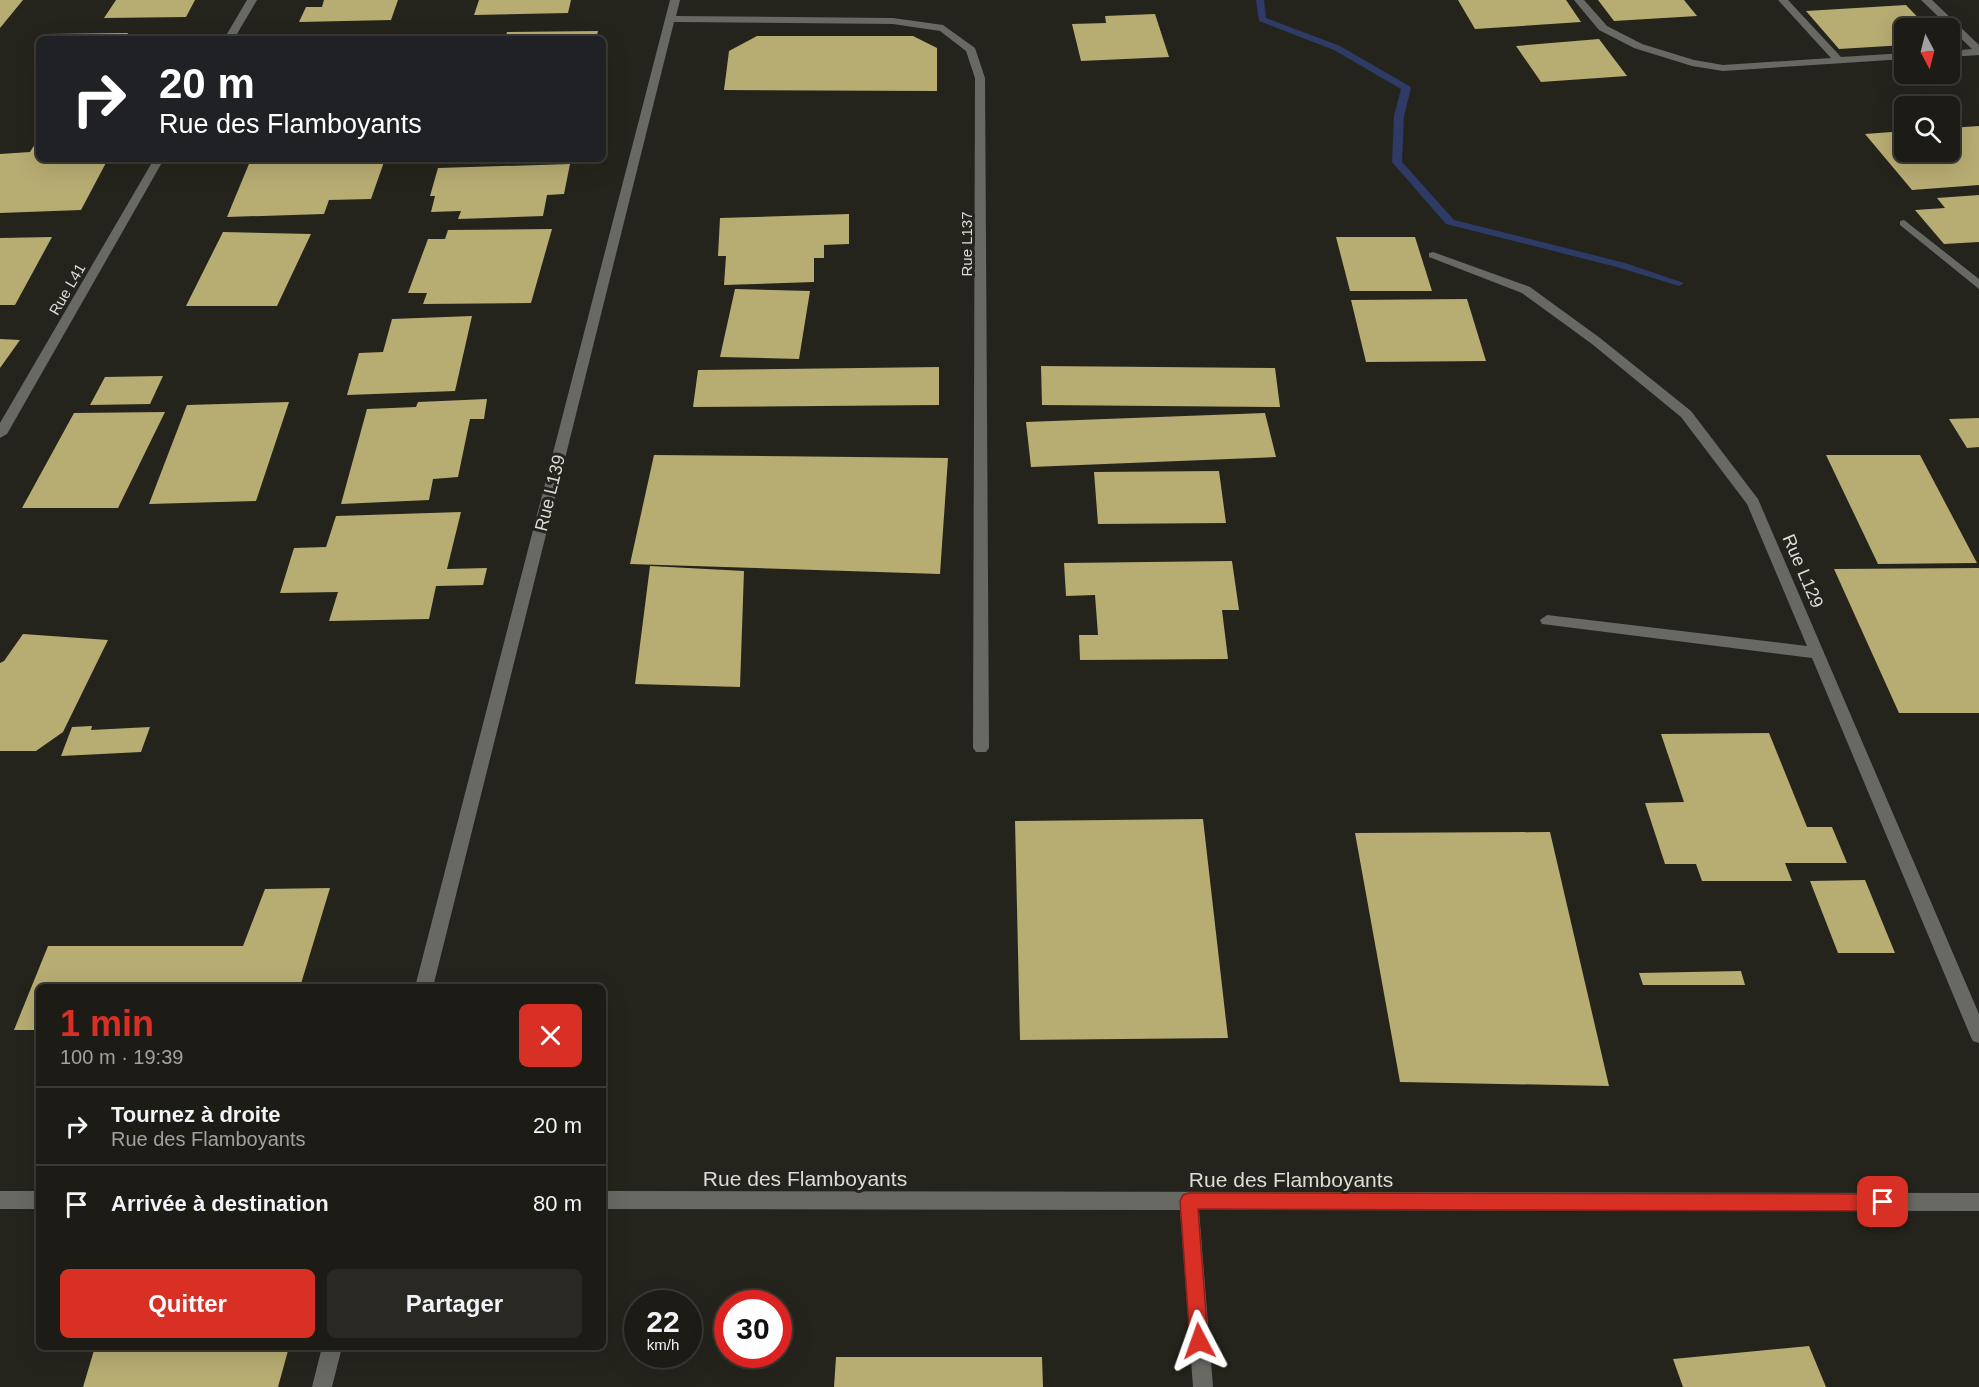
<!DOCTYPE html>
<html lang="fr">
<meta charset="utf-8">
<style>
body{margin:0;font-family:Helvetica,sans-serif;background:#292822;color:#f1f3f6;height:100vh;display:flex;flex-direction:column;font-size:22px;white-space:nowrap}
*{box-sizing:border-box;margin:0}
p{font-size:20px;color:#a0a1a0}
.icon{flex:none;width:33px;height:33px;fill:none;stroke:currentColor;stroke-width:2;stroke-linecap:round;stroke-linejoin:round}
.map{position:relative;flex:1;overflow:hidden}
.details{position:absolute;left:36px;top:984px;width:570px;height:366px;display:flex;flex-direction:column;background:#1c1b15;border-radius:9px;box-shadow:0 6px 24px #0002,0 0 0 2px #3a3934}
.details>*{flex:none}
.guide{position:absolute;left:36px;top:36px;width:570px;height:126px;border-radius:9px;box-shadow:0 6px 24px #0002,0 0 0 2px #3a3934;background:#202124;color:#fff;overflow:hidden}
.needle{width:39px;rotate:173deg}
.tools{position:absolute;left:1894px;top:18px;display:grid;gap:12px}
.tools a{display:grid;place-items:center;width:66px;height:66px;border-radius:9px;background:#1c1b15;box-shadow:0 6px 24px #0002,0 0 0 2px #3a3934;font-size:30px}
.speed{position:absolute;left:624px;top:1290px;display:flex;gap:12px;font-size:30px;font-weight:700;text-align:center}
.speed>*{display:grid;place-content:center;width:78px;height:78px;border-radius:50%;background:#1c1b15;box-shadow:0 6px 24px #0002,0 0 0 2px #3a3934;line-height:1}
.speed small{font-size:15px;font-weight:400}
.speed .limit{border:9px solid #d22;background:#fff;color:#111}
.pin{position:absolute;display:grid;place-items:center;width:51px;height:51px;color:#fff;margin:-26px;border-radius:12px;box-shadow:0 3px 9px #0006}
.me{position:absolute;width:66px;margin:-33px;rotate:356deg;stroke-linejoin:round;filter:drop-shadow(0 0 4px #0008)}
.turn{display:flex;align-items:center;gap:21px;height:126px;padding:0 24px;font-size:27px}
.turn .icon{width:78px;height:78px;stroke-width:2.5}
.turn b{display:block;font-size:42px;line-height:51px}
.round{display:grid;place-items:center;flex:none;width:63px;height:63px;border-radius:9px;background:#292822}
.overview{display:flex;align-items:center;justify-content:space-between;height:102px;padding:0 24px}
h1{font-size:36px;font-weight:700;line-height:45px;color:#d93025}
.primary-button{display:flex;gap:12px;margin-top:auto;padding:12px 24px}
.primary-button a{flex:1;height:69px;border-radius:9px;background:#d93025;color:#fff;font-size:24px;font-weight:700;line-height:69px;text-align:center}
.primary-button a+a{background:#292822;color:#f1f3f6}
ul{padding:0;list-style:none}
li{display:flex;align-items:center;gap:18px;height:78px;padding:0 24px;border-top:2px solid #3a3934}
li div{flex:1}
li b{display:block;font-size:22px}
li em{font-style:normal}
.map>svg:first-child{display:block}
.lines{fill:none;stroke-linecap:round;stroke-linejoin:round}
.stream{fill:#2d3b66;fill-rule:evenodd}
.building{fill:#b7ac72}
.minor{fill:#696964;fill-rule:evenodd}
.route{fill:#d93025;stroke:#8d1f18;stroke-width:1.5}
.labels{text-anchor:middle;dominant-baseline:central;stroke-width:6;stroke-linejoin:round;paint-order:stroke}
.far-street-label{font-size:15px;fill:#dddcd6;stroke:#25241c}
.street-label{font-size:18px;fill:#dddcd6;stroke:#25241c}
.near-street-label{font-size:21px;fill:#dddcd6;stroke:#25241c}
</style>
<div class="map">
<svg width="1979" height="1387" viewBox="0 0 1979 1387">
<rect width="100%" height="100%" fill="#25241c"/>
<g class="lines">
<!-- stream -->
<path class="stream" d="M 1256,0 L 1264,0 L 1266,18 L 1340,46 L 1409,86 L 1411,88 L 1404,116 L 1402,162 L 1454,220 L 1625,263 L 1684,283 L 1679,286 L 1617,267 L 1446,224 L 1392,162 L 1394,116 L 1401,89 L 1334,50 L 1259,21 Z"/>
</g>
<!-- building -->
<path class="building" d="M 0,0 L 23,0 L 0,28 Z
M 116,0 L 195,0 L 186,17 L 104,18 Z
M 324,0 L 398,0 L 391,20 L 299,22 L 306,7 L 322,7 Z
M 479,0 L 571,0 L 568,13 L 474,15 Z
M 1458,0 L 1566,0 L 1581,22 L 1475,29 Z
M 1598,0 L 1684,0 L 1697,16 L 1614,21 Z
M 1906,5 L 1928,28 L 1905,28 L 1905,45 L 1839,49 L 1806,11 Z
M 1155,14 L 1169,57 L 1081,61 L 1072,24 L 1106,23 L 1105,16 Z
M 598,31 L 596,39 L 505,39 L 507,32 Z
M 128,33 L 125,39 L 44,39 L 47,34 Z
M 757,36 L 913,36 L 937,48 L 937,91 L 724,90 L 729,51 Z
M 1599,39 L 1627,76 L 1541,82 L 1516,46 Z
M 1979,126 L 1979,185 L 1912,190 L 1865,134 L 1905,131 L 1905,152 L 1950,152 L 1950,128 Z
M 39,143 L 39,159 L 108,159 L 81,210 L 0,213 L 0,154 L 30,152 L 35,144 Z
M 251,159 L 385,159 L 371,199 L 329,200 L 324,214 L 227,217 Z
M 570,164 L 564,194 L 547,195 L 543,216 L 458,219 L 461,211 L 431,212 L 435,196 L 430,196 L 438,168 Z
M 1979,195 L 1979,242 L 1944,244 L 1915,210 L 1945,208 L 1937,198 Z
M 849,214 L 849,244 L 824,245 L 824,258 L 814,258 L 814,282 L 724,285 L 726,256 L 718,256 L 720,218 Z
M 552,229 L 531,303 L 423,304 L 427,293 L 408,293 L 428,239 L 445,239 L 448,230 Z
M 223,232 L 311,234 L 277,306 L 186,306 Z
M 52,237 L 15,305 L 0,305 L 0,238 Z
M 1336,237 L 1415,237 L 1432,291 L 1350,291 Z
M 735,289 L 810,291 L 799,359 L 720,357 Z
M 1467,299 L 1486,361 L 1366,362 L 1351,300 Z
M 472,316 L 455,391 L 347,395 L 359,353 L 383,352 L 392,319 Z
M 0,339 L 20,340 L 0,368 Z
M 1041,366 L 1275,368 L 1280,407 L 1042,405 Z
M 939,367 L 939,405 L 693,407 L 698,370 Z
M 163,376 L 150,404 L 90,405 L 105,377 Z
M 487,399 L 484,419 L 470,419 L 458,477 L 433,479 L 429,500 L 341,504 L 367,409 L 416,407 L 418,402 Z
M 289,402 L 256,501 L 149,504 L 187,405 Z
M 165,412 L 118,508 L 22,508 L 74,413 Z
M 1265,413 L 1276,457 L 1031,467 L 1026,422 Z
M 1979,418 L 1979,447 L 1967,448 L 1949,419 Z
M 654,455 L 948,458 L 940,574 L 630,564 Z
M 1826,455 L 1920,455 L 1977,563 L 1878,564 Z
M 1219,471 L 1226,523 L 1098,524 L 1094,472 Z
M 461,512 L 447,569 L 487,568 L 483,585 L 436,586 L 429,619 L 329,621 L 338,592 L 280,593 L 294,548 L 326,547 L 336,516 Z
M 1232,561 L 1239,610 L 1222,610 L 1228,659 L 1080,660 L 1079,635 L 1098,635 L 1095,595 L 1066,596 L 1064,563 Z
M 650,566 L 744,571 L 740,687 L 635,684 Z
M 1979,568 L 1979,713 L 1899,713 L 1834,569 Z
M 23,634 L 108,640 L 63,732 L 36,751 L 0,751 L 0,663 L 4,661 Z
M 92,726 L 91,730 L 150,727 L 141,752 L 61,756 L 72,727 Z
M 1769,733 L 1807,827 L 1832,827 L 1847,863 L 1785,863 L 1792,881 L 1702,881 L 1696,864 L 1665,864 L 1645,803 L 1684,802 L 1661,734 Z
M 1203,819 L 1228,1038 L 1020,1040 L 1015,821 Z
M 1550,832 L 1609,1086 L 1400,1082 L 1355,833 Z
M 1865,880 L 1895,953 L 1838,953 L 1810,881 Z
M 330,888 L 300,987 L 39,987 L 39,1030 L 14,1030 L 48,946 L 243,946 L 265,889 Z
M 1741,971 L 1745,985 L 1643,985 L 1639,973 Z
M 1809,1346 L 1826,1387 L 1683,1387 L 1673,1359 Z
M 95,1347 L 289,1347 L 278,1387 L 83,1387 Z
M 836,1357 L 1042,1357 L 1043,1387 L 834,1387 Z"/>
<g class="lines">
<!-- minor -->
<path class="minor" d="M 247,0 L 257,0 L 234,39 L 224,39 Z
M 670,0 L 680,0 L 676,16 L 893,18 L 943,25 L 975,48 L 985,78 L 989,748 L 986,752 L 976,752 L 973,748 L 975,78 L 966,51 L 940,31 L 893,24 L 674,22 L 433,987 L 415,987 Z
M 1574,0 L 1584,0 L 1607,26 L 1642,44 L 1694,60 L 1723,65 L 1831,58 L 1778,0 L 1788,0 L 1841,57 L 1905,53 L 1905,59 L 1723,71 L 1692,66 L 1634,48 L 1599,30 Z
M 1921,0 L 1932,0 L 1979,45 L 1979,55 L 1950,57 L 1950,51 L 1972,49 Z
M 154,159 L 164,159 L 7,434 L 0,438 L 0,423 Z
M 1904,220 L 1979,279 L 1979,289 L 1900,225 L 1900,221 Z
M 1433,252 L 1530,287 L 1600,338 L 1691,411 L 1758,499 L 1979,1014 L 1979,1043 L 1973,1041 L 1970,1035 L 1812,658 L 1542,624 L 1540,620 L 1547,615 L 1807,646 L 1747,504 L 1681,417 L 1592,344 L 1522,293 L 1429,257 L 1429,253 Z
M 0,1191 L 39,1191 L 39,1209 L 0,1209 Z
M 603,1191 L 1979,1193 L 1979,1211 L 1199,1210 L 1213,1387 L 1193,1387 L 1180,1210 L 603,1209 Z
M 322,1347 L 342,1347 L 332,1387 L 312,1387 Z"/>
</g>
<!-- route -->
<path class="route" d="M 1189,1193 L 1883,1194 L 1889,1196 L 1892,1202 L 1889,1208 L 1883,1211 L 1198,1209 L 1208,1341 L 1206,1347 L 1199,1350 L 1193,1347 L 1190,1341 L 1180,1201 L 1183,1195 Z"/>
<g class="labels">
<!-- far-street labels -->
<g class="far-street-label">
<text transform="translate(966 244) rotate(-90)">Rue L137</text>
<text transform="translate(67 289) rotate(-60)">Rue L41</text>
</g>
<!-- street labels -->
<g class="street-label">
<text transform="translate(550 493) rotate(-76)">Rue L139</text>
<text transform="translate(1803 571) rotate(67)">Rue L129</text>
</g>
<!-- near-street labels -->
<g class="near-street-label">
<text x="805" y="1178">Rue des Flamboyants</text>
<text x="1291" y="1179">Rue des Flamboyants</text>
</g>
</g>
</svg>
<div class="tools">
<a><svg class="needle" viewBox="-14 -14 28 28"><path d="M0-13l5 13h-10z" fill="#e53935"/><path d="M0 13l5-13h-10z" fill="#a0a1a0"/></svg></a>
<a><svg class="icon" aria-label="search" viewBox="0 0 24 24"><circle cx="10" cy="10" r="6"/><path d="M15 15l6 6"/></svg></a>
</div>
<div class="speed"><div>22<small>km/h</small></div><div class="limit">30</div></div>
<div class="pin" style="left:1883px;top:1202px;background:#d93025"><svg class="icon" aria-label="arrive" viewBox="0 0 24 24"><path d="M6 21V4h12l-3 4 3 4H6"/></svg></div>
<svg class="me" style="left:1199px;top:1341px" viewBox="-20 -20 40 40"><path d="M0-17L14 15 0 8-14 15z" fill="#d93025" stroke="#fff" stroke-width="4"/></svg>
<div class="guide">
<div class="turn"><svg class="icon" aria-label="right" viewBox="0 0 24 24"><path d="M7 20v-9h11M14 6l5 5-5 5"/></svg><div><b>20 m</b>Rue des Flamboyants</div></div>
</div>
<section class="details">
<div class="overview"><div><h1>1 min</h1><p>100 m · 19:39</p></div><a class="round" style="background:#d93025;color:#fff"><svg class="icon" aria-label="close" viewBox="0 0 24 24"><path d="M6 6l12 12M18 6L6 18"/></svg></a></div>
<ul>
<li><svg class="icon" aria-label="right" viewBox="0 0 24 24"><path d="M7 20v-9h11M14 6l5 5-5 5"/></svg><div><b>Tournez à droite</b><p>Rue des Flamboyants</p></div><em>20 m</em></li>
<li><svg class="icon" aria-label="arrive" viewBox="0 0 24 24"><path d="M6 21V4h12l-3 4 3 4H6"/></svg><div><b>Arrivée à destination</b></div><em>80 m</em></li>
</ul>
<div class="primary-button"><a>Quitter</a><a>Partager</a></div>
</section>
</div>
